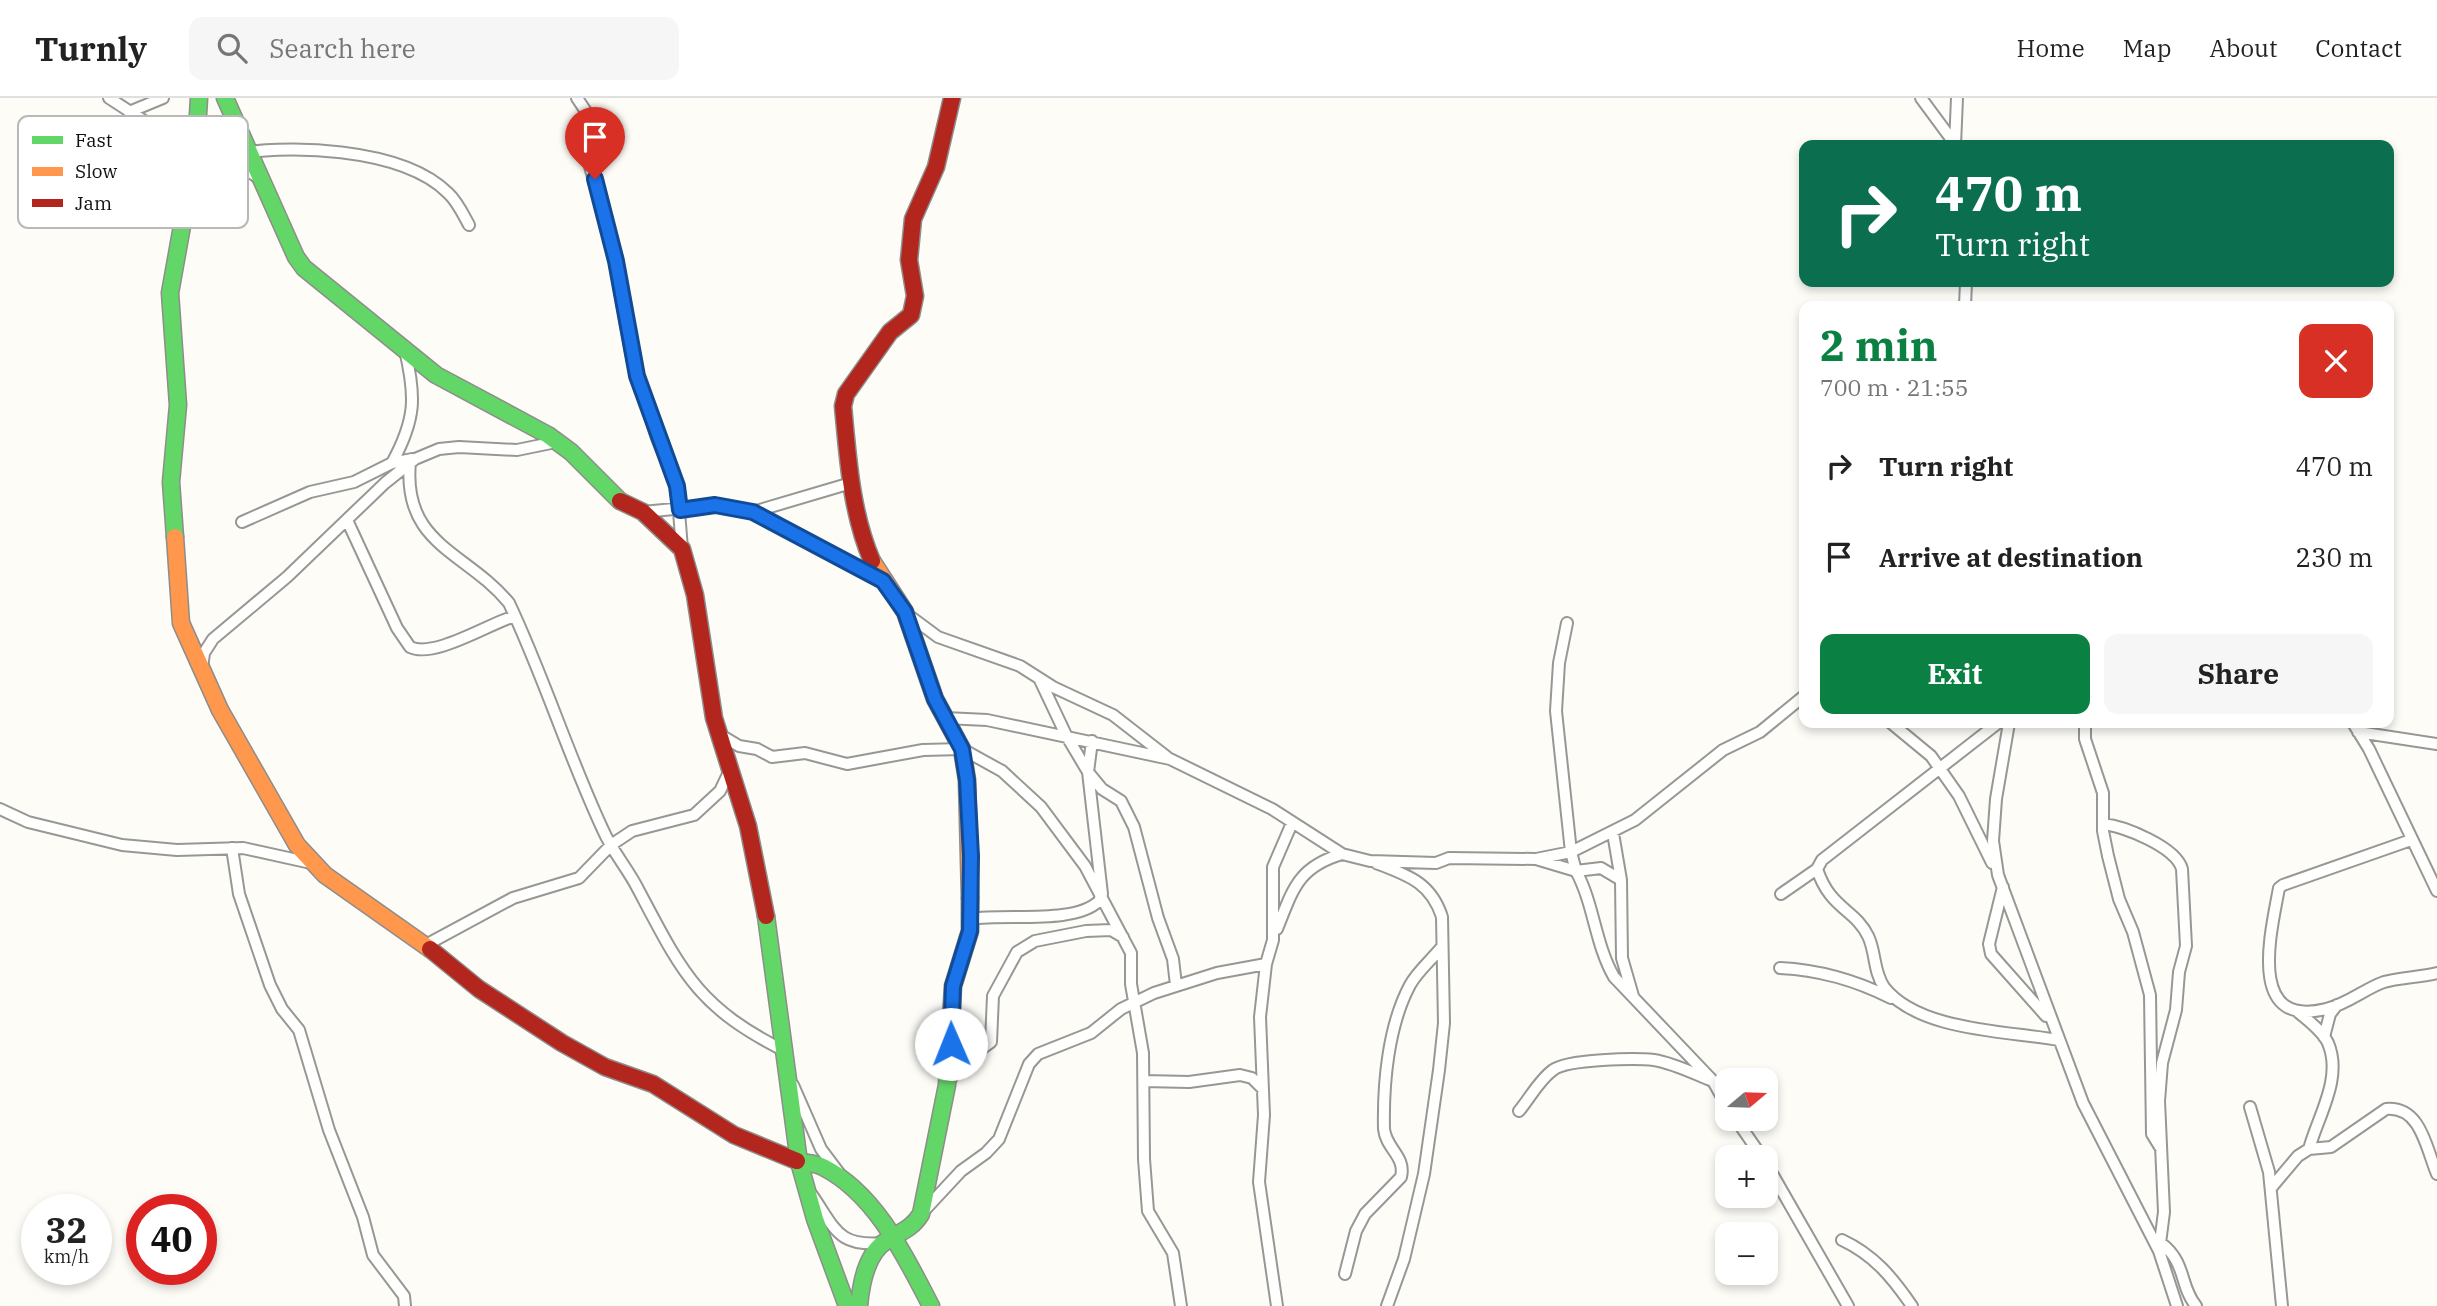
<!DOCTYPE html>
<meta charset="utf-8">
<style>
body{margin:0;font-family:"IBM Plex Serif",serif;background:#f6f6f6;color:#222;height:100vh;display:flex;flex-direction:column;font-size:26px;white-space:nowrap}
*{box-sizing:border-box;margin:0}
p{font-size:23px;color:#767676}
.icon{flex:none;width:38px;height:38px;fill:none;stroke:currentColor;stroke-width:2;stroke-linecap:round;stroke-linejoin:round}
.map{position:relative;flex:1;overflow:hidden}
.side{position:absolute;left:1799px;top:203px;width:595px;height:427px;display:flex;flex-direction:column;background:#fff;border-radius:14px;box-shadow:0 4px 10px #0003}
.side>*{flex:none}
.hud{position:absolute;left:1799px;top:42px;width:595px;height:147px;border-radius:14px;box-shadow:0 4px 10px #0003;background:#0b6e4f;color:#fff;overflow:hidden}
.needle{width:46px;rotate:71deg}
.buttons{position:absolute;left:1715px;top:970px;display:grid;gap:14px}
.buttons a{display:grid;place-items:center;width:63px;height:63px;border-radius:14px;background:#fff;box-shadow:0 4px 10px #0003;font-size:35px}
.speed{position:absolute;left:21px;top:1096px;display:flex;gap:14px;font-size:35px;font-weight:700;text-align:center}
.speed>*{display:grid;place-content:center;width:91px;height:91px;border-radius:50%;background:#fff;box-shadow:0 4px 10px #0003;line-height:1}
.speed small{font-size:18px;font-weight:400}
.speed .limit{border:10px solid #d22;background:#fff;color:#111}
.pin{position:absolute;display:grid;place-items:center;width:60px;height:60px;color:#fff;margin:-72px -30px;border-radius:50% 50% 50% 0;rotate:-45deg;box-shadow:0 0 7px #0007}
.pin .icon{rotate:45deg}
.me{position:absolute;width:77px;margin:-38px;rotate:359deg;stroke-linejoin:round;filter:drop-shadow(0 0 5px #0008)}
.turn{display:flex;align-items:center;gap:24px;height:147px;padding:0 21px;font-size:32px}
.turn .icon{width:91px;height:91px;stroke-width:2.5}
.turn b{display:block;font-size:49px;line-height:60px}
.round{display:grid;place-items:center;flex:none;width:74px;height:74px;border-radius:14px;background:#f6f6f6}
.overview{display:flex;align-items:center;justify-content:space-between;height:119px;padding:0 21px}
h1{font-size:42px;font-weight:700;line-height:52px;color:#0b8043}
.cta{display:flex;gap:14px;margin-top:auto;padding:14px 21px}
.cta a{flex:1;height:80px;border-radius:14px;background:#0b8043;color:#fff;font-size:28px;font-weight:700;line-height:80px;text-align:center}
.cta a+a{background:#f6f6f6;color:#222}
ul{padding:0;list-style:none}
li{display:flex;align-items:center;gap:21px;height:91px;padding:0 21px}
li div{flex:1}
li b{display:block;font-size:26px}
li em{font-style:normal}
header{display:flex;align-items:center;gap:42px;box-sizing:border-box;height:98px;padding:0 35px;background:#fff;border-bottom:2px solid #e0e0e0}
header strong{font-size:33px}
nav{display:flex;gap:38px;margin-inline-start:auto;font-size:24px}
.search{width:490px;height:63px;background:#f6f6f6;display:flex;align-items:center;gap:18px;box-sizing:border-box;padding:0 24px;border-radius:14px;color:#767676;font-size:26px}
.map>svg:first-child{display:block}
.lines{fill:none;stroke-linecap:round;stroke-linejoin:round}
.street-casing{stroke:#979795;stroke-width:14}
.fast-casing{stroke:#8e8d8b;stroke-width:19}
.slow-casing{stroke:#8e8d8b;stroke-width:19}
.jam-casing{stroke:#8e8d8b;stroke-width:19}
.street{stroke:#fffffe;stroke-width:10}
.fast{stroke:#63d668;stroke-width:16}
.slow{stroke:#ff974d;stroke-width:16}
.jam{stroke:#b3261e;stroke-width:16}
.route-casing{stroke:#114b97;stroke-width:18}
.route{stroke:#1a73e8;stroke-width:12}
.key{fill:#fff;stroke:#b8b8b8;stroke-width:2}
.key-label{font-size:19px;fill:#111}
</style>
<header>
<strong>Turnly</strong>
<div class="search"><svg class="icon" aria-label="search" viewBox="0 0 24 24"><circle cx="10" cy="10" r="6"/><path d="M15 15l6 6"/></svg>Search here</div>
<nav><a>Home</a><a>Map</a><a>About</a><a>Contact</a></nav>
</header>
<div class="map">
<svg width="2437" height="1208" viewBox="0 0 2437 1208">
<rect width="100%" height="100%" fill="#fdfcf7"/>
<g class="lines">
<!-- street casing -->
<g class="street-casing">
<path id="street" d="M 109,0 L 169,39 L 224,58 L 259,80
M 577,0 L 587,15 L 585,51 L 610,138 L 633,265 L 657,340 L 677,388 L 682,451
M 1921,0 L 1955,46
M 129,14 L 163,0
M 1955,47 L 1957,0
M 224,58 C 284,45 402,49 448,95 C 457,103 463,116 469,127
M 1965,208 L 1966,184
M 410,364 C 402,447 466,453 509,505 C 544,579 568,657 603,732 C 612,753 628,771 638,791 C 682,874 697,909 785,953
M 392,365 C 416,321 416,299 405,252
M 643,414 L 715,407 L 753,414 L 851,385
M 753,414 L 881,482
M 347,422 L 397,530 L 410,549 C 434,561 490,525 515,518
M 242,424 L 310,394 L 354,384 L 392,365 L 412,361
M 907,516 L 938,539 L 1020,568 L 1053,589 L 1113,617 L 1167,659
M 1567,525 L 1559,565 L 1556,613 L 1571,754 L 1576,773 L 1601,770 L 1621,782
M 202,570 L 204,555 L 213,541 L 287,479 L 385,385 L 415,361 L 439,351 L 459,349 L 517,352 L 556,344
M 1040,582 L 1066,637 L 1088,674 L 1102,691 L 1121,703 L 1134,729 L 1158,820 L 1173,861 L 1176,887
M 945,620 L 987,622 L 1170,661 L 1272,711 L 1342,756 L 1370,763 L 1436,765 L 1449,760 L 1536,761 L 1576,773 C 1594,806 1595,846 1614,879 L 1713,983 L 1727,1008
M 1891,625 L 1931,658 L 1959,698 L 1992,765
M 2009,625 L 1996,701 L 1993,743 L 1998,777 L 2083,1005 L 2159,1153 L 2177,1208
M 2085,625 L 2085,641 L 2103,695 L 2103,733 L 2108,758 L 2119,801 L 2133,834 L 2150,897 L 2152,1036 L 2160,1049
M 2353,625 L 2369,651 L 2437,793
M 2358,634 L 2437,646
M 719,636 L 739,648 L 757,651 L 772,659 L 805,655 L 847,666 L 923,652 L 962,651 L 1002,673 L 1041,709 L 1085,768 L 1131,855 L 1131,886 L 1143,955 L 1144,1061 L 1148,1113 L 1173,1155 L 1181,1208
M 0,711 L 28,724 L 122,747 L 177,752 L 243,750 L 311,765
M 2103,726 C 2124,728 2176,749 2182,771 L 2186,848 L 2179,874 L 2176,912 L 2162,965 L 2159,1003 L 2164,1114 L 2159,1153
M 1613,735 L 1621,782 L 1622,860 L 1633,898
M 2411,742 L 2283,787 L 2279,790 C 2271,834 2246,931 2326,911 C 2348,906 2364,891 2384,884 C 2398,880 2421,879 2437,875
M 232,750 L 239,796 L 270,887 L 282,911 L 299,932 L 329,1032 L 363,1119 L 373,1157 L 404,1198 L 405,1208
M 1536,761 L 1571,754 L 1635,722 L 1723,652 L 1760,634 L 1804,598
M 1376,765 C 1407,777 1431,784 1442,819 L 1444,925 L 1439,972 L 1424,1076 L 1404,1161 L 1387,1208
M 1817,771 C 1830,811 1855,811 1868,838 C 1876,854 1873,873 1884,889 C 1918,933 2007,933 2059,942
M 2003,789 L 1989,846 L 1991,856 L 2046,918
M 1781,796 L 1817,771 L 1822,762 L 1998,625
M 971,821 C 1005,815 1074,827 1099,803 L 1102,796 L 1088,674 L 1092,643
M 1277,831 C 1293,791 1298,769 1342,756
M 424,848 L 513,800 L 579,780 L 611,747 L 632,733 L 694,717 L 720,693 L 730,672
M 1780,870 C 1821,872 1855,882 1891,900
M 2297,913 C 2307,922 2322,932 2328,945 C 2343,980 2318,1018 2309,1051
M 2324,939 L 2330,916 L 2337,907
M 1144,983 L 1189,984 L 1240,977 L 1252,980 L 1263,991
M 947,986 L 962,965 L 991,944 L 993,898 L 1017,854 L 1035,843 L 1086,833 L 1111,832 L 1123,839
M 793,987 L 821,1051 L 839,1075
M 2250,1009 L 2269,1074 L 2282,1208
M 1519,1013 C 1530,1000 1539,982 1553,972 C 1567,961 1636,960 1654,962 C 1673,965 1693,975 1710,982
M 1735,1020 L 1762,1059
M 1766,1065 L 1848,1208
M 2271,1090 L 2298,1058 L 2309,1051 L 2331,1049 L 2386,1011 C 2421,1008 2426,1050 2437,1076
M 812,1097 C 836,1132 838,1149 884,1145
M 921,1116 L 961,1073 L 986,1055 L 999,1041 L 1029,966 L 1038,956 L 1091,935 L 1121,911 L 1154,895 L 1217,875 L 1266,866
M 1842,1142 C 1874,1157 1892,1179 1912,1208
M 2161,1145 C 2187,1165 2179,1187 2196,1208
M 1345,1176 L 1356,1133 L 1365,1116 L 1401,1079 C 1406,1058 1386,1051 1384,1031 C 1383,986 1388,928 1410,887 C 1417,874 1432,861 1441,850
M 1277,1208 L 1259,1084 L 1264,1017 L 1260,919 L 1266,866 L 1273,842 L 1273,769 L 1292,725"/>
</g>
<!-- fast casing -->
<g class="fast-casing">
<path id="fast" d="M 225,0 L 296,159 L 304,170 L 436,277 L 548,337 L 571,354 L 620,403
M 175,439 L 171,384 L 178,307 L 170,195 L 196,50 L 199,0
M 766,818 L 799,1064 L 815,1121 L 847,1208
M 797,1063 C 805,1065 816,1065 823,1069 C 876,1096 905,1158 931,1208
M 859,1208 C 861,1186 866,1156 886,1143 C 900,1134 912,1131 921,1116 L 947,987 L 953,888 L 970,833 L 970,800"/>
</g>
<!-- slow casing -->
<g class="slow-casing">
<path id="slow" d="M 175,439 L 181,525 L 220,612 L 297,747 L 325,777 L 430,851
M 872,463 L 905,514 L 935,601 L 962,651 L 967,682 L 970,800"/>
</g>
<!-- jam casing -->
<g class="jam-casing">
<path id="jam" d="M 620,403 L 643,414 L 682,451 L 695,497 L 714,620 L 748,728 L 766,818
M 872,463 C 851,414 848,360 843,308 L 846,296 L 890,234 L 911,217 L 915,198 L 909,162 L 913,121 L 936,69 L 952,0
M 430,851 L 479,891 L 562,945 L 605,969 L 653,986 L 734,1037 L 797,1063"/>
</g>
<!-- street -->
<use href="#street" class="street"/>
<!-- fast -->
<use href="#fast" class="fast"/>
<!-- slow -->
<use href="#slow" class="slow"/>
<!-- jam -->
<use href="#jam" class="jam"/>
</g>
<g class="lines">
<!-- route casing -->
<g class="route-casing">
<path id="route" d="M 595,81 L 616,163 L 637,278 L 677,388 L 680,412 L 715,407 L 753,414 L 883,483 L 905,514 L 935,601 L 962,651 L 967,682 L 971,758 L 970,833 L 953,888 L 951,946"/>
</g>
<!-- route -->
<use href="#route" class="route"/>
</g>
<!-- legend -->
<rect x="18" y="18" width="230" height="112" rx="10" class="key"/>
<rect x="32" y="38" width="31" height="8" fill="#63d668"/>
<rect x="32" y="69" width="31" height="9" fill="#ff974d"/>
<rect x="32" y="101" width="31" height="8" fill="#b3261e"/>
<g class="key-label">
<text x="75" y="49">Fast</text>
<text x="75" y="80">Slow</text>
<text x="75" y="112">Jam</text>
</g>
</svg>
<div class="buttons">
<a><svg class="needle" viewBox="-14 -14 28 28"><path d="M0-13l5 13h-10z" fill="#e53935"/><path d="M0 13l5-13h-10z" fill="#767676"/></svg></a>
<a>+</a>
<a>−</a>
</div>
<div class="speed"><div>32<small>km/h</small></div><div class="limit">40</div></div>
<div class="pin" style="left:595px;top:81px;background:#d93025"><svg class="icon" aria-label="arrive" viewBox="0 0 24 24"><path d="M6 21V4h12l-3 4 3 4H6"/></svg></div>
<svg class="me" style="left:951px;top:946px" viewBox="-20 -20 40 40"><circle r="19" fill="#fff"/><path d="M0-13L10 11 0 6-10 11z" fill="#1a73e8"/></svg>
<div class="hud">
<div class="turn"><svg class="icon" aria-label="right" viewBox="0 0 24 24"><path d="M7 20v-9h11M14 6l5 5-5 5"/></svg><div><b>470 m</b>Turn right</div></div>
</div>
<section class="side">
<div class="overview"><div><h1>2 min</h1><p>700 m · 21:55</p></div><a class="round" style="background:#d93025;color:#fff"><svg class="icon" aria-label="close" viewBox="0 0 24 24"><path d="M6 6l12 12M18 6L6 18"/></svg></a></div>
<ul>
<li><svg class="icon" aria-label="right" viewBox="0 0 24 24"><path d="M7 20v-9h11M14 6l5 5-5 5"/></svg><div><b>Turn right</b></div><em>470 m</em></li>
<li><svg class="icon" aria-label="arrive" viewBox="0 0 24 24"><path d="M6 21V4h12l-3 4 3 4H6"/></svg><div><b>Arrive at destination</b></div><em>230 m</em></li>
</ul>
<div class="cta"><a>Exit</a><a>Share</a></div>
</section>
</div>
